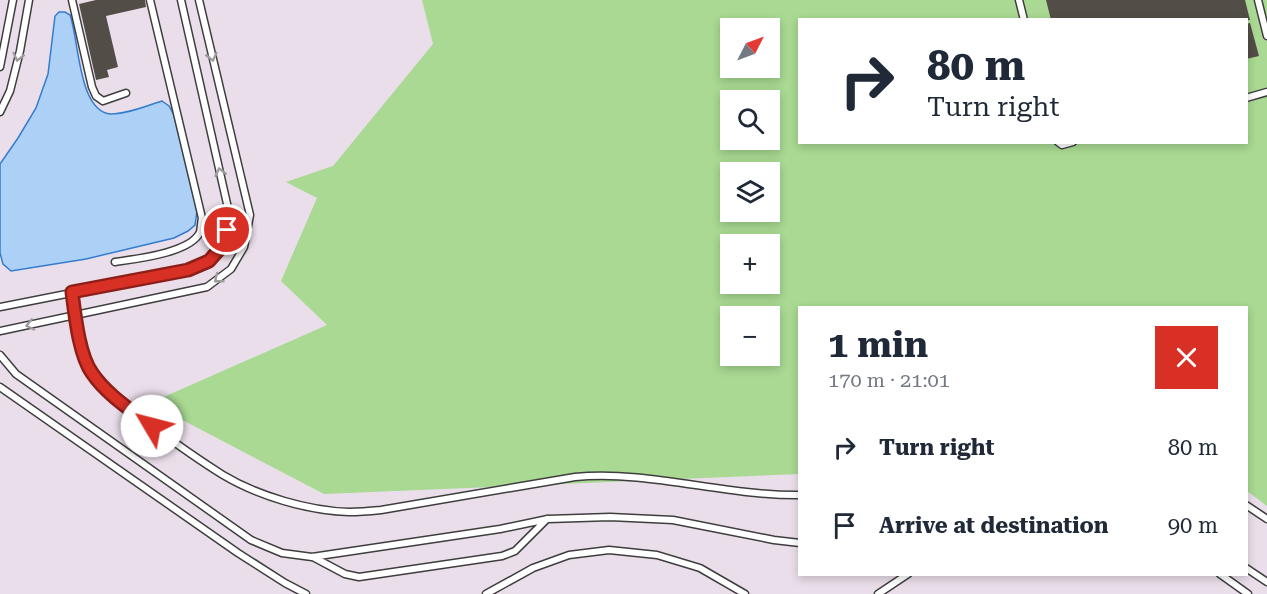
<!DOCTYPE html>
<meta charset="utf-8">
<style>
body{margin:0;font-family:"Roboto Serif",serif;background:#f2f2f3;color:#1f2937;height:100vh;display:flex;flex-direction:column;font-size:22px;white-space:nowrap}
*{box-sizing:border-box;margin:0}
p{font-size:20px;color:#747a83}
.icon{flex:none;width:33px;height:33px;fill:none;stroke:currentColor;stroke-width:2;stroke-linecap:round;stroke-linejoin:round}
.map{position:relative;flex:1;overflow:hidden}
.drawer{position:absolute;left:798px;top:306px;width:450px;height:270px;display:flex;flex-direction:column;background:#fff;border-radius:0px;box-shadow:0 3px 9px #0003}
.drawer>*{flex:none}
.top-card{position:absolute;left:798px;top:18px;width:450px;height:126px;border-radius:0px;box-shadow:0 3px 9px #0003;background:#fff;color:#1f2937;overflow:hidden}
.needle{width:39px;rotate:48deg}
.controls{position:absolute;left:720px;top:18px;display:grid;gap:12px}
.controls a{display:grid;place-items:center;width:60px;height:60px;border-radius:0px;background:#fff;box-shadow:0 3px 9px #0003;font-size:30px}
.pin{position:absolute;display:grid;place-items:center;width:51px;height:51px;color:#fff;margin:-26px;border:3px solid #fff;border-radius:50%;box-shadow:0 2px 6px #0007}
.me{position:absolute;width:66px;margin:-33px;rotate:307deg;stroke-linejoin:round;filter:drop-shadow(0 0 4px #0008)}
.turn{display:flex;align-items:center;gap:21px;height:126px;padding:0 30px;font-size:27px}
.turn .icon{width:78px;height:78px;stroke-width:2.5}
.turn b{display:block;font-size:42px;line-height:51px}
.round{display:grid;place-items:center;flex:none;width:63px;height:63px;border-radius:0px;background:#f2f2f3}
.overview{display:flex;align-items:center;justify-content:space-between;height:102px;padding:0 30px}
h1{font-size:36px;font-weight:700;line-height:45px}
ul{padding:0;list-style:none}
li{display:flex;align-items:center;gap:18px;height:78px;padding:0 30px}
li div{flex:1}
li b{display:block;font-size:22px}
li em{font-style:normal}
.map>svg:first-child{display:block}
.industrial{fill:#eadeea;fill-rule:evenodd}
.forest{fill:#a9d992;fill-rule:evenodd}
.water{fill:#add1f6;stroke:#337cce;stroke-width:1.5}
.building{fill:#534d47}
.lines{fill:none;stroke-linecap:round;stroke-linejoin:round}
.lane-casing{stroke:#3e3e3e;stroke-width:9}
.lane{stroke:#fff;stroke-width:6}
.oneway{stroke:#9d9d9d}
.route-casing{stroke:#8d1f18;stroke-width:15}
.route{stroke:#d93025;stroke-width:10}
</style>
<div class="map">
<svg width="1267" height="594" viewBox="0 0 1267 594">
<rect width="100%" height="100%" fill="#fffde8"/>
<!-- industrial -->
<path class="industrial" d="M 0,0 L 1267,0 L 1267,594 L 0,594 ZM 800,20 L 1246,20 L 1246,142 L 800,142 ZM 730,28 L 770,28 L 770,68 L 730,68 ZM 730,100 L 770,100 L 770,140 L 730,140 ZM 730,172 L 770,172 L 770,212 L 730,212 ZM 730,244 L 770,244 L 770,284 L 730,284 ZM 800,308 L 1246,308 L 1246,574 L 800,574 ZM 730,316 L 770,316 L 770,356 L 730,356 Z"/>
<!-- forest -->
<path class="forest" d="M 422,0 L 1267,0 L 1267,506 L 1247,491 L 1246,308 L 800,308 L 799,474 L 324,494 L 150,403 L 327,325 L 281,281 L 317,198 L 286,182 L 333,166 L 433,44 ZM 800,20 L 1246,20 L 1246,142 L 800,142 ZM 730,28 L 770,28 L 770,68 L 730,68 ZM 730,100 L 770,100 L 770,140 L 730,140 ZM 730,172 L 770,172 L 770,212 L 730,212 ZM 730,244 L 770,244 L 770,284 L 730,284 ZM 730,316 L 770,316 L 770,356 L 730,356 Z"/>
<!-- water -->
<path class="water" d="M 59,12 L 65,12 L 70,15 C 79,39 78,112 111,114 C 128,114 146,106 162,101 L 169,106 L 174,115 L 197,211 L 195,225 L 188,231 L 174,238 L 86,259 L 11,271 L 3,264 L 0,253 L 0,164 L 18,138 L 36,108 L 48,74 L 55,16 Z"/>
<!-- building -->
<path class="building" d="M 96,0 L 145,0 L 146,7 L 106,16 L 118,67 L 107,70 L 109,77 L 96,80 L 79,4 Z
M 1046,0 L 1245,0 L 1250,20 L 1051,20 Z
M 1250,23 L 1259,56 L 1246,59 L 1246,24 Z"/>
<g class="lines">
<!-- lane casing -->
<g class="lane-casing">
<path id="lane" d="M 72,0 L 92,87 L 96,96 L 103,101 L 126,93
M 1019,0 L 1024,20
M 1258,0 L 1267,36
M 0,67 L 13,0
M 1246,98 L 1267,92
M 0,112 L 10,91 L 20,51 L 29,0
M 1058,142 L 1062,145 L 1073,142
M 115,262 C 135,259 191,253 200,232 C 201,228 201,222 202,218 L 150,0
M 72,292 C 75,316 78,351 91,372 C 105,394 131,411 152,426 C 175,443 199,460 223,475 C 258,496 309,511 349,512 C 360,512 371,511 381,510 L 575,477 C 650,470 724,496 800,495
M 0,307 L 188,270 L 209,261 L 224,244 L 230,217 L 181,0
M 0,331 L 207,287 L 231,269 L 244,247 L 250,215 L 199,0
M 0,355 L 16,374 L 251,540 L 282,553 L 312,557 L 500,529 L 548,519 L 610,517 L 673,520 L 774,540 L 800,543
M 0,387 L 238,553 L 285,583 L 306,594
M 1246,505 L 1267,519
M 313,557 L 345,574 L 359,577 L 502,556 L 515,551 L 547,519
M 1246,568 L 1267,582
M 1220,574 L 1248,594
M 486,594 L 533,568 L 569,555 L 609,550 L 657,555 L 700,568 L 745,594
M 878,594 L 908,574"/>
</g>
<!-- lane -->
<use href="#lane" class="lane"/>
</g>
<!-- one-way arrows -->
<defs><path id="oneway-chevron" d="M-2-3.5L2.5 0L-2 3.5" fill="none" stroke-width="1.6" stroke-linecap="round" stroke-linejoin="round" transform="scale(1.5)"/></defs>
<g class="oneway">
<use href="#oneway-chevron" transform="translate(18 57) rotate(103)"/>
<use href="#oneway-chevron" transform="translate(212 57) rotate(77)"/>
<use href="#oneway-chevron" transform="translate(220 172) rotate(-103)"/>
<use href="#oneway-chevron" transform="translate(218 279) rotate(142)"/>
<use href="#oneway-chevron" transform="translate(30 325) rotate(168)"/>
</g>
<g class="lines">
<!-- route casing -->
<g class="route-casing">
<path id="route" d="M 152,426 C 131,410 107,395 92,373 C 79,355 75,315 72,292 L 188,270 L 209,261 L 224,244 L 227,230"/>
</g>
<!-- route -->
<use href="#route" class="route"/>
</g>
</svg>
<div class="controls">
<a><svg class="needle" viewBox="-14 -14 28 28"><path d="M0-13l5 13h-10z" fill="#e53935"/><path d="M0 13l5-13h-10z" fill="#747a83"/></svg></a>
<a><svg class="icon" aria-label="search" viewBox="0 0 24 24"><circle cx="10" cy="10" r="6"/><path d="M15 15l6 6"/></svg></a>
<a><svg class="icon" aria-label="layers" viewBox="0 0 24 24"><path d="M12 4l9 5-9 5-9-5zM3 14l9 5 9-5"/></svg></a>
<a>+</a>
<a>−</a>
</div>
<div class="pin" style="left:227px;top:230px;background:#d93025"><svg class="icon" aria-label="arrive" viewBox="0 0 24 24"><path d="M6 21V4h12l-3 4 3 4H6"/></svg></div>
<svg class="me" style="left:152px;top:426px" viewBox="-20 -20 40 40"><circle r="19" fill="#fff"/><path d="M0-13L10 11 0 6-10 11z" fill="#d93025"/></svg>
<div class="top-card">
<div class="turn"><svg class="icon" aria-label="right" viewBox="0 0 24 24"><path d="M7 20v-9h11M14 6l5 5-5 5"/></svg><div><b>80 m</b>Turn right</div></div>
</div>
<section class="drawer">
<div class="overview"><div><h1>1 min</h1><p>170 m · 21:01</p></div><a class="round" style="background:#d93025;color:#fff"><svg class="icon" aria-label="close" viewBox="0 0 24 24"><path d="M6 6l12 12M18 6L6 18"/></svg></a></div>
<ul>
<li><svg class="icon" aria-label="right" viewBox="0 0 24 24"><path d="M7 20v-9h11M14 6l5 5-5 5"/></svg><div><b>Turn right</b></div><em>80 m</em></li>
<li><svg class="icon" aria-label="arrive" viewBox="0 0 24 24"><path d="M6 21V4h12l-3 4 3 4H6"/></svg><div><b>Arrive at destination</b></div><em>90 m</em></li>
</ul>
</section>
</div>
